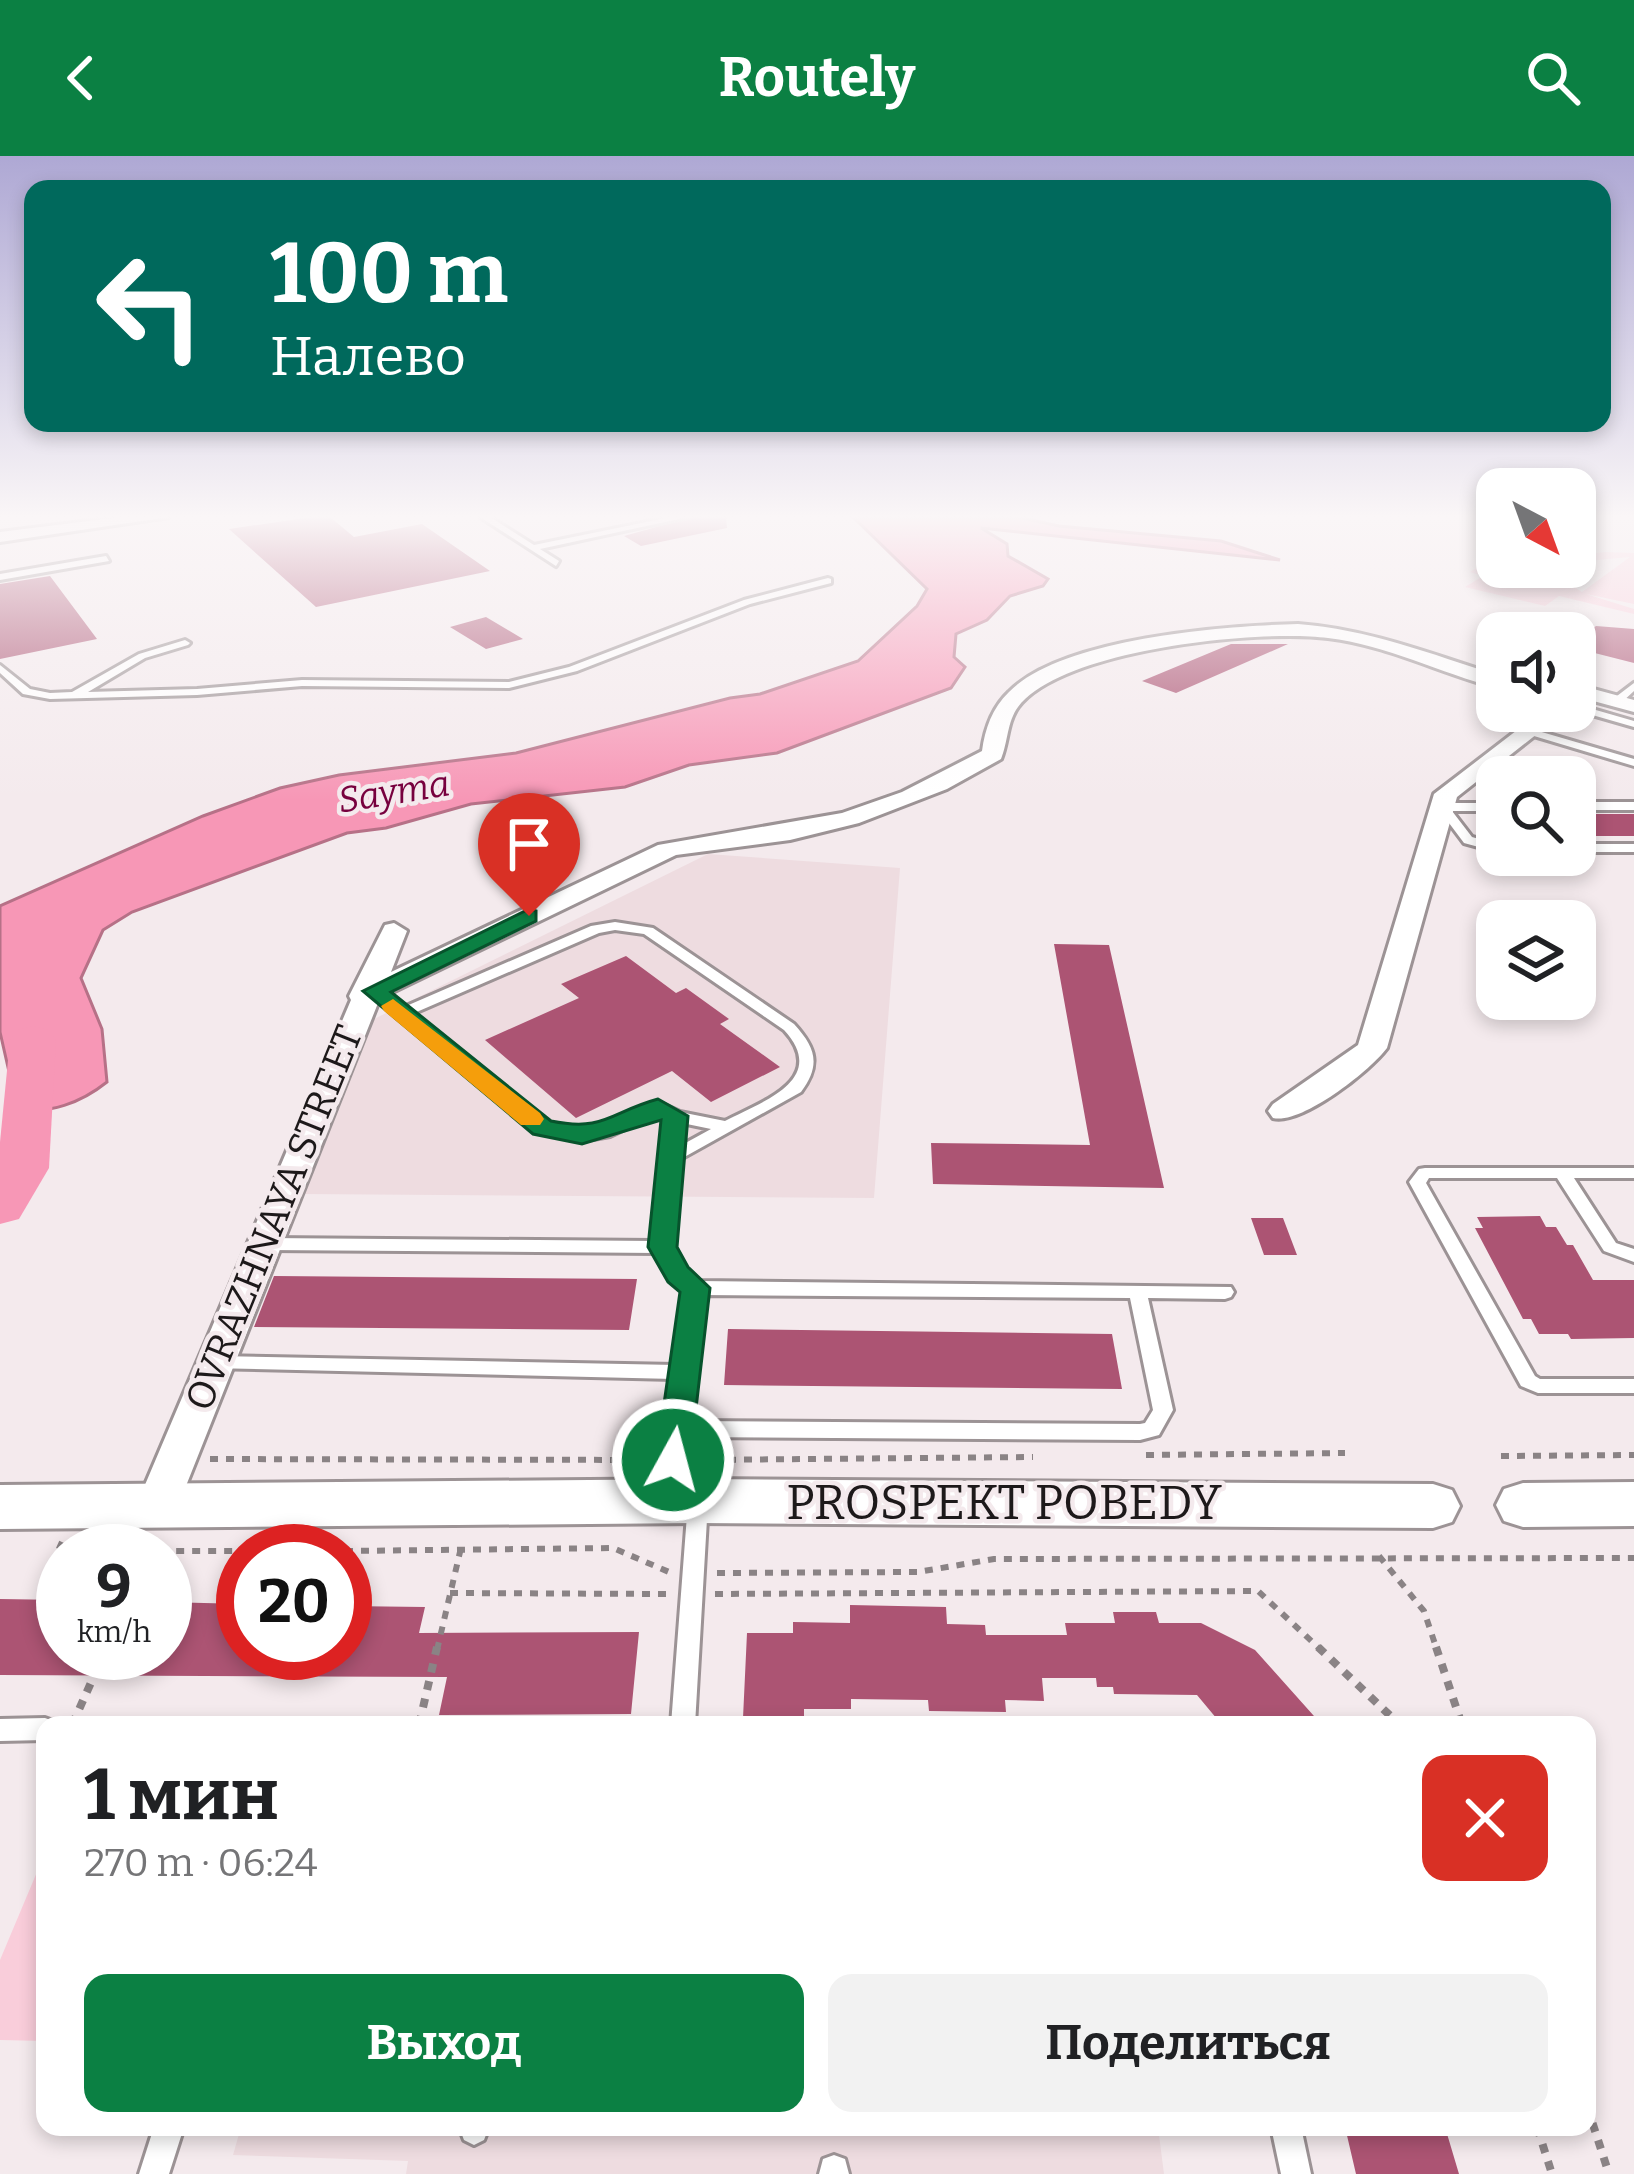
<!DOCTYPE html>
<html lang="ru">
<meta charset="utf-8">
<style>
body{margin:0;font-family:Bitter,serif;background:#f2f2f2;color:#202124;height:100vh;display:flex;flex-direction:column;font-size:45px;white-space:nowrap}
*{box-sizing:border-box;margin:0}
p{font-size:39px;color:#757577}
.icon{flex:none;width:66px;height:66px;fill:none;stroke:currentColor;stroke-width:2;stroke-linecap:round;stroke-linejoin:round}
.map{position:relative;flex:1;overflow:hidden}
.panel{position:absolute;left:36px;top:1560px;width:1560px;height:420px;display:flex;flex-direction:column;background:#fff;border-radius:24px;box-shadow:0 6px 18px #0003}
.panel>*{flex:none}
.hud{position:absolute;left:24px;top:24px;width:1587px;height:252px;border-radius:24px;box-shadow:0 6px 18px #0003;background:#00695c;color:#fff;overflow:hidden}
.needle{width:78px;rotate:139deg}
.controls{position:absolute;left:1476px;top:312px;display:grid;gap:24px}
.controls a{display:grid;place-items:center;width:120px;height:120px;border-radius:24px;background:#fff;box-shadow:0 6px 18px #0003;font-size:60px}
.speed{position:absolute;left:36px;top:1368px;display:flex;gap:24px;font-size:60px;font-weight:700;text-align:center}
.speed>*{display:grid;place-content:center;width:156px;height:156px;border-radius:50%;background:#fff;box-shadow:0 6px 18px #0003;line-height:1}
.speed small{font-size:30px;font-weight:400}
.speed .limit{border:18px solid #d22;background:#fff;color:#111}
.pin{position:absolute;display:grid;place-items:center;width:102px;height:102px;color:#fff;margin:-123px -51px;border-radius:50% 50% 50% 0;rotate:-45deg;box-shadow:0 0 12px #0007}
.pin .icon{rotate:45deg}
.me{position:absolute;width:132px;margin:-66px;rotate:7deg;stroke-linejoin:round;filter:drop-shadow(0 0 9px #0008)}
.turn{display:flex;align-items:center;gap:42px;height:252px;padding:0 48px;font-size:54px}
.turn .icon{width:156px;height:156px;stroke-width:2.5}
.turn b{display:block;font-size:84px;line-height:102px}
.round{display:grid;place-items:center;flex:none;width:126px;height:126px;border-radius:24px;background:#f2f2f2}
.headline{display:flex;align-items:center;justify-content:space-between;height:204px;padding:0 48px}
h1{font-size:72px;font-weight:700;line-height:90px}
.action{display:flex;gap:24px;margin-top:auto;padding:24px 48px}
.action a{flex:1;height:138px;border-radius:24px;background:#0b8043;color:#fff;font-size:48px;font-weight:700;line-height:138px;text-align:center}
.action a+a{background:#f2f2f2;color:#202124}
header{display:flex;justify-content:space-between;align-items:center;height:156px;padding:0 48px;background:#0b8043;color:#fff;font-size:54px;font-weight:700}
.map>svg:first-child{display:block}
.built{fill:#eedce0}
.green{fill:#f9cdda}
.water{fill:#f797b6;stroke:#b67187;stroke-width:3}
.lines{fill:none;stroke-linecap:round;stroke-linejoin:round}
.river{fill:#f797b6;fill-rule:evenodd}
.building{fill:#ac5473}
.service-casing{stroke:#9c9395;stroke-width:6}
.minor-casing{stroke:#9c9395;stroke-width:6}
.tertiary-casing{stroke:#9c9395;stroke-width:6}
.path-far1{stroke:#8a8385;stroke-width:6;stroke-dasharray:8 8;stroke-linecap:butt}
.path{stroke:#8a8385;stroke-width:8;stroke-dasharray:9 9;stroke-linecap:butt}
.service{fill:#fff;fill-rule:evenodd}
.minor{fill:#fff;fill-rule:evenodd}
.tertiary{fill:#fff;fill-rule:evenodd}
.route{fill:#0b8043;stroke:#07532c;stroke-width:3}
.slow{fill:#f59e0b}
.labels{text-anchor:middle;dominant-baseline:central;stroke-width:9;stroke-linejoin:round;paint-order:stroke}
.far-water-label{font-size:36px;font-style:italic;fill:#77013e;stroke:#f4eaed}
.street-label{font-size:39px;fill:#1d191a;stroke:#f4eaed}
.near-street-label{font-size:48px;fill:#1d191a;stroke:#f4eaed}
</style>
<header><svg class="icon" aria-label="back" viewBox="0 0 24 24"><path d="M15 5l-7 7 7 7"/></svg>Routely<svg class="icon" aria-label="search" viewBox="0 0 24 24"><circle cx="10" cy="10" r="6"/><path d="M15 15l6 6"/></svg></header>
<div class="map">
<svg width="1634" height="2018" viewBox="0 0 1634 2018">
<rect width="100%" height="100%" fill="#f4eaed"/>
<!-- built -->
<path class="built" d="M 708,698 L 900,712 L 874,1042 L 300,1038 L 366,867 Z
M 241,1971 L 1158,1971 L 1164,2018 L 406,2018 L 408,2005 L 233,1999 Z"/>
<!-- green -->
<path class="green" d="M 1606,396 L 1634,397 L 1634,448 L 1586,438 L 1634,453 L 1634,458 L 1559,440 L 1545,450 L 1465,431 L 1483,420 L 1470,416 L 1497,399 L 1497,411 L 1566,411 L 1565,425 L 1582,436 L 1630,401 L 1575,406 L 1575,399 Z
M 45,1697 L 45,1885 L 0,1884 L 0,1804 Z"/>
<!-- water -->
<path class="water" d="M 853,361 L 1018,361 L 1059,370 L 1221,385 L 1280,404 L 981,372 L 1007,388 L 1008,400 L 1048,423 L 1043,430 L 1010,440 L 987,464 L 956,478 L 954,501 L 965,511 L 951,532 L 777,597 L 689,609 L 625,631 L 471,648 L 386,672 L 347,677 L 132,756 L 103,774 L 81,822 L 102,873 L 107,926 C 82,946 48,960 17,951 L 0,876 L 0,750 L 203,660 L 280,632 L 339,619 L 516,597 L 730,542 L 760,538 L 858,505 L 917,450 L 927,433 Z"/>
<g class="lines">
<!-- river -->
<path class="river" d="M 33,870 L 49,874 L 56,884 L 49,1012 L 19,1063 L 0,1068 L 0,986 L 10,884 L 17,874 Z"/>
</g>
<!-- building -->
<path class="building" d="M 312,361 L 330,361 L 354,381 L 422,368 L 490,415 L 316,451 L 229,373 Z
M 692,361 L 726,361 L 727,372 L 641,390 L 624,380 Z
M 50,420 L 97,483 L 0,503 L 0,428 Z
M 486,461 L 523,483 L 486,493 L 450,471 Z
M 1596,470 L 1634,473 L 1634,507 L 1575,492 L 1575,487 Z
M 1231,488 L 1288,488 L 1176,537 L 1142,525 Z
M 1575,658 L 1634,658 L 1634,680 L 1575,680 Z
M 1054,788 L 1109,789 L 1164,1032 L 933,1028 L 931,987 L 1090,989 Z
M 626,800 L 676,837 L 686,832 L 729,863 L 720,868 L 780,911 L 711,946 L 672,915 L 576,962 L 485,884 L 579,842 L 561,828 Z
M 1540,1060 L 1546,1071 L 1556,1071 L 1567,1089 L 1573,1089 L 1593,1124 L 1634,1124 L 1634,1182 L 1571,1183 L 1568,1178 L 1539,1178 L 1531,1163 L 1523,1163 L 1475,1072 L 1483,1072 L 1477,1061 Z
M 1251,1062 L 1283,1062 L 1297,1099 L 1264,1099 Z
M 274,1120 L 637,1123 L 629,1174 L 254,1171 Z
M 728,1173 L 1112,1178 L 1122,1233 L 724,1229 Z
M 0,1443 L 63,1444 L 63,1497 L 165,1497 L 165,1446 L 243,1448 L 243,1497 L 345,1497 L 345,1450 L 425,1451 L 419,1477 L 639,1476 L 631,1558 L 439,1559 L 447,1521 L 0,1519 Z
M 850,1449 L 946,1451 L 947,1468 L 985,1469 L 986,1479 L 1067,1479 L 1065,1467 L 1115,1467 L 1113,1456 L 1156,1456 L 1159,1467 L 1201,1467 L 1255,1494 L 1322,1569 L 1222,1569 L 1197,1539 L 1114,1538 L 1113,1531 L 1097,1531 L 1096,1522 L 1042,1522 L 1044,1545 L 1005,1544 L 1006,1556 L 929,1555 L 928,1544 L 851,1543 L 851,1553 L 804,1553 L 804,1563 L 743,1562 L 747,1477 L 793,1477 L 793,1466 L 850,1467 Z
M 1345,1971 L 1445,1971 L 1459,2018 L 1356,2018 Z"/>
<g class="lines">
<!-- service casing -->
<g class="service-casing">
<path id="service" d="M 480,361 L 490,361 L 534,389 L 671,361 L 688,361 L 540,393 L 559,405 L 556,410 Z
M 106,400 L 109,405 L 0,424 L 0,418 Z
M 828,422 L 831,423 L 831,427 L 750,448 L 577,515 L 509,532 L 302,530 L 197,539 L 50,543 L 23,538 L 0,517 L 0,509 L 30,533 L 50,537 L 72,536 L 139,498 L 185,484 L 190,487 L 188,489 L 145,502 L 88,536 L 197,533 L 302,524 L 509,526 L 569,511 L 744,444 Z
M 1634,527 L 1634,535 L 1621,547 L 1613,547 L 1613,543 Z
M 1575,548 L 1634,565 L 1634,571 L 1575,554 Z
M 1528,572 L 1634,603 L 1634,610 L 1524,577 L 1523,575 Z
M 1575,646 L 1634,646 L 1634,654 L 1575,654 Z
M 1497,647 L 1497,655 L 1452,655 L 1472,681 L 1497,688 L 1497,696 L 1464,687 L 1437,651 L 1443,647 Z
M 1575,688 L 1634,688 L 1634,696 L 1575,696 Z
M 615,766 L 653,772 L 794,868 C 816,892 821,909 801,936 L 679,1004 L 671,1091 L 684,1114 L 699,1125 L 1231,1131 L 1234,1136 L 1231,1141 L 1225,1143 L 1148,1142 L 1173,1254 L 1159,1279 L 1140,1284 L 686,1281 L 679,1340 L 676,1346 L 669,1349 L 662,1346 L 659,1340 L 674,1223 L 210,1212 L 207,1207 L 210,1202 L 217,1200 L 676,1209 L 686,1134 L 672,1124 L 657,1097 L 267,1094 L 261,1092 L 258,1088 L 261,1084 L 267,1082 L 654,1085 L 667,962 L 658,957 L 610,980 L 582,985 L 536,976 L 396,861 L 368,835 L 370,832 L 380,832 L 404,851 L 591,770 ZM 615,774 L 644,778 L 784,874 C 830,924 761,946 725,965 L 680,956 L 658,946 L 600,972 L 582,975 L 547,968 L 412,858 L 599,777 ZM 682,967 L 711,973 L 680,990 ZM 703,1139 L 1130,1142 L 1153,1254 L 1145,1267 L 1140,1268 L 688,1265 Z
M 1425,1012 L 1634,1012 L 1634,1022 L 1574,1022 L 1616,1087 L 1634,1093 L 1634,1106 L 1604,1095 L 1557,1022 L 1429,1022 L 1426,1027 L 1535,1220 L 1540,1223 L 1634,1223 L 1634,1237 L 1538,1237 L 1521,1230 L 1409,1026 L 1419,1013 Z
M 698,1337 L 705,1340 L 708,1346 L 695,1569 L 671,1569 L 688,1346 L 691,1340 Z
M 45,1562 L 53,1565 L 55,1569 L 45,1569 L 45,1584 L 0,1585 L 0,1563 Z
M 154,1971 L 184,1971 L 169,2018 L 139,2018 Z
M 459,1971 L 489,1971 L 484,1984 L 474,1989 L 464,1984 Z
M 1271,1971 L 1301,1971 L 1311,2018 L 1281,2018 Z
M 834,1999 L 845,2003 L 849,2018 L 819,2018 L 823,2003 Z"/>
</g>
<!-- minor casing -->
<g class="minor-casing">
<path id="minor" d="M 121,361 L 169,361 L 0,386 L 0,376 Z
M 1298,468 C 1367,473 1431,498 1497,519 L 1497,532 C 1440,517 1387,489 1328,482 C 1260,473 1061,493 1018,551 C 1007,566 1008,586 1001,603 L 947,633 L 859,667 L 790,684 L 676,699 L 380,842 L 178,1350 L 172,1362 L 157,1368 L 142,1362 L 136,1350 L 351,844 L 349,840 L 385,769 L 394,767 L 407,775 L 391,816 L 658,689 L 842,657 L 902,636 L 982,595 C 985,573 992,552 1009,536 C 1062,482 1224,470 1298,468 Z
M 1575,528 L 1634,544 L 1634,556 L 1575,540 Z
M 1542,555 L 1566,555 L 1457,641 L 1387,892 C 1370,915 1301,969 1273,962 L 1268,955 L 1273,948 L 1358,889 L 1434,638 Z"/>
</g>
<!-- tertiary casing -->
<g class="tertiary-casing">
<path id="tertiary" d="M 698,1323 L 1433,1328 L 1452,1334 L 1460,1350 L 1452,1366 L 1433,1372 L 698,1367 L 0,1373 L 0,1329 Z
M 1634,1326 L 1634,1370 L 1523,1371 L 1504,1365 L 1496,1349 L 1504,1333 L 1523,1327 Z"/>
</g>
<!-- path-far1 -->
<path class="path-far1" d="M 1146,1299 L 1345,1297
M 1501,1300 L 1634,1299
M 210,1303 L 649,1304
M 696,1304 L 1033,1301
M 62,1386 L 58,1395 L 306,1395
M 345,1395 L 613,1392 L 669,1416
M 1379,1400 L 1424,1455 L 1437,1494
M 717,1417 L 918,1416 L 994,1403 L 1634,1402
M 450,1437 L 667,1438
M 715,1438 L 1258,1435 L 1321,1494
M 437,1494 L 460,1396"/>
<!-- path -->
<path class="path" d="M 1318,1491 L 1400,1569
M 1436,1491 L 1462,1569
M 72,1569 L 94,1520
M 419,1569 L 437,1491
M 1587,1950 L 1609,2018
M 1537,1971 L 1552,2018"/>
<!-- service -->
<use href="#service" class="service"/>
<!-- minor -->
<use href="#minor" class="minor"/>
<!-- tertiary -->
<use href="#tertiary" class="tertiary"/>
</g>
<!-- sky -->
<linearGradient id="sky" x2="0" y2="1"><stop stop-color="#aea8d4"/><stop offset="0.56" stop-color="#faf6f7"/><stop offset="1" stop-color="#faf6f7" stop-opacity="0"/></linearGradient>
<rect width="1634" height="644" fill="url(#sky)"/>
<!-- route -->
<path class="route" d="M 529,753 L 536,755 L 536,765 L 391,836 L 551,965 C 605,976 610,956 658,943 L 688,960 L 677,1091 L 688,1111 L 710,1132 L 690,1304 L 685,1314 L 673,1318 L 661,1314 L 656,1304 L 680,1136 L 668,1126 L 648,1091 L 661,964 L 582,988 L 533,978 L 363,835 Z"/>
<!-- slow -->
<path class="slow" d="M 393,843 L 540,957 L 544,963 L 540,969 L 521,969 L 384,855 L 381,850 Z"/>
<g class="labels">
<!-- far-water labels -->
<g class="far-water-label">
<text transform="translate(394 636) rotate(-9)">Sayma</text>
</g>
<!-- street labels -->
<g class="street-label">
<text transform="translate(274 1062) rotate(-68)">OVRAZHNAYA STREET</text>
</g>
<!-- near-street labels -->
<g class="near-street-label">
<text x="1004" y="1347">PROSPEKT POBEDY</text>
</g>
</g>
</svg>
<div class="controls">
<a><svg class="needle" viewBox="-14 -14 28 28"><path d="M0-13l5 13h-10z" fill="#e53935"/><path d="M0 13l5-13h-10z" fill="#757577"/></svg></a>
<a><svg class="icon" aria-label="sound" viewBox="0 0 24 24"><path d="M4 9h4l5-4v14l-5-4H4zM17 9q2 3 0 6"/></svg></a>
<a><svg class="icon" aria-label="search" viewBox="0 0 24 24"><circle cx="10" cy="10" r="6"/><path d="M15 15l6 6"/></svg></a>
<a><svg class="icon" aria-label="layers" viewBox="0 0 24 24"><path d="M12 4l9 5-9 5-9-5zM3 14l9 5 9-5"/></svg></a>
</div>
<div class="speed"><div>9<small>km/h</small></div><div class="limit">20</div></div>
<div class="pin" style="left:529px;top:760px;background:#d93025"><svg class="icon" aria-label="arrive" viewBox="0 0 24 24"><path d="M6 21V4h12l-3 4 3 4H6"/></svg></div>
<svg class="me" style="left:673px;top:1304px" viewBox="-20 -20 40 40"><circle r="17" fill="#0b8043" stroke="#fff" stroke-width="3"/><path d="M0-11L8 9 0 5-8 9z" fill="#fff"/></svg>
<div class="hud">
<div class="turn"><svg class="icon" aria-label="left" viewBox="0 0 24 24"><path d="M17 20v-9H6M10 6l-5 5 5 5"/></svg><div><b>100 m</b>Налево</div></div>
</div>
<section class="panel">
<div class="headline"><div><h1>1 мин</h1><p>270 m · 06:24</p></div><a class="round" style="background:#d93025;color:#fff"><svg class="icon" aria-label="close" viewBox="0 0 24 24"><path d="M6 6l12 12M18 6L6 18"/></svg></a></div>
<div class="action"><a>Выход</a><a>Поделиться</a></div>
</section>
</div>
